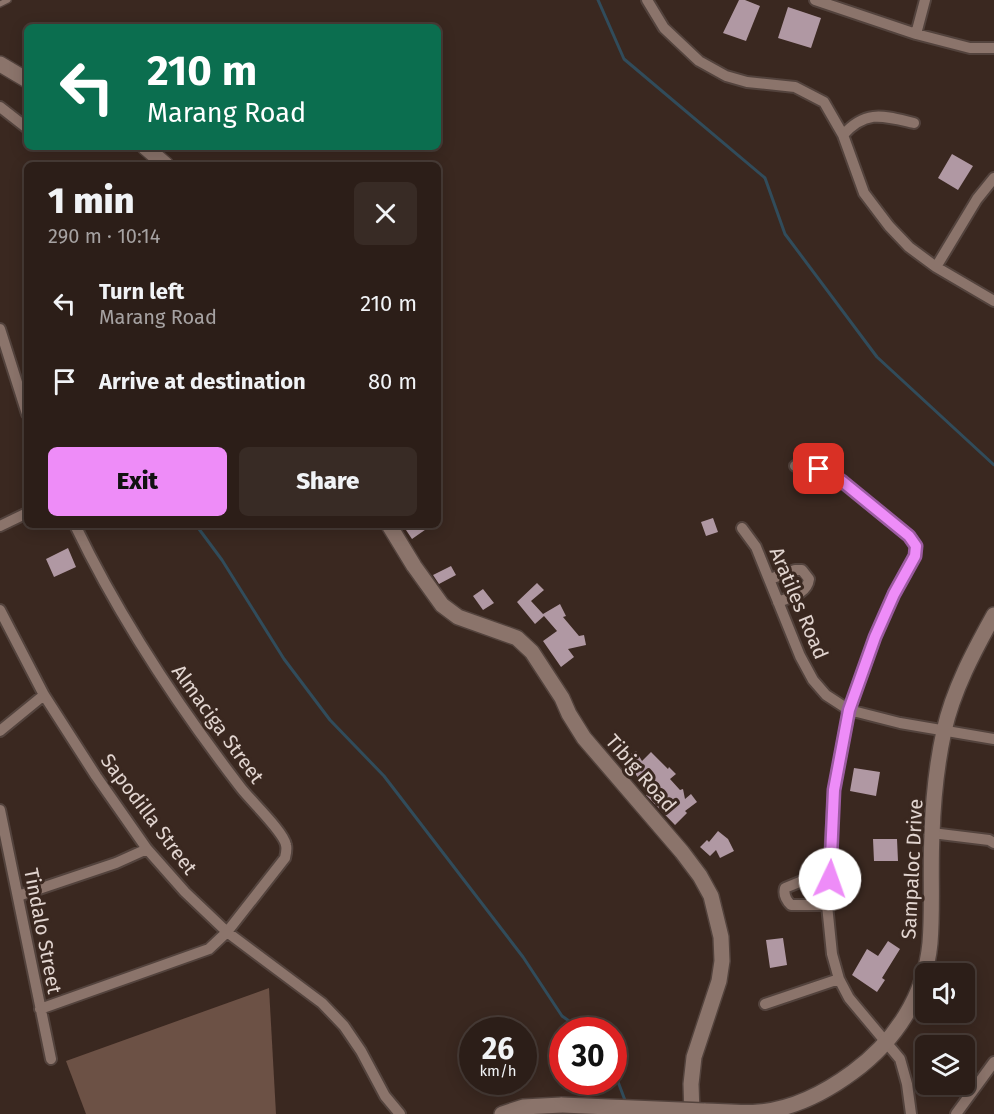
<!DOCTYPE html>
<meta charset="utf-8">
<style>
body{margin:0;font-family:"Fira Sans",sans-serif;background:#382b25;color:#f1f3f6;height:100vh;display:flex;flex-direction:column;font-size:22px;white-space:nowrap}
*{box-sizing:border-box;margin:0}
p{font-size:20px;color:#a6a2a2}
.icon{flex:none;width:33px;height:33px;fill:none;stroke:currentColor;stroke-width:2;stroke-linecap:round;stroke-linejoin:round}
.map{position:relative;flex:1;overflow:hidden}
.sheet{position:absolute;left:24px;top:162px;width:417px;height:366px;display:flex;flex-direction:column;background:#2c1e18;border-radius:9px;box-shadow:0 3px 15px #0003,0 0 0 2px #483c37}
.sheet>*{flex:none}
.banner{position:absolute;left:24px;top:24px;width:417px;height:126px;border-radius:9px;box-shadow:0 3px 15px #0003,0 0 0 2px #483c37;background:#0b6e4f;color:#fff;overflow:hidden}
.buttons{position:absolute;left:915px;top:963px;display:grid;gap:12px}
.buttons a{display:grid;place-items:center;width:60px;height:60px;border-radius:9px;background:#2c1e18;box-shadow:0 3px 15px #0003,0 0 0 2px #483c37;font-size:30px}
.speed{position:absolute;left:459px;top:1017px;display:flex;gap:12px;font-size:30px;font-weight:700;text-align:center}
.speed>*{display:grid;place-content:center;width:78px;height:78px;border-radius:50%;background:#2c1e18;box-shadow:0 3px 15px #0003,0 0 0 2px #483c37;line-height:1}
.speed small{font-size:15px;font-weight:400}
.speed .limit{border:9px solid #d22;background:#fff;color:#111}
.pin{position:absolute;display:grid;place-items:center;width:51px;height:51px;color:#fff;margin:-26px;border-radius:12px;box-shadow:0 3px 9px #0006}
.me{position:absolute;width:66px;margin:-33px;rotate:3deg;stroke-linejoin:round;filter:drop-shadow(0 0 4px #0008)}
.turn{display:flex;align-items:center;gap:21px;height:126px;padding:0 24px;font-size:27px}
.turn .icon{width:78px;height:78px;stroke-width:2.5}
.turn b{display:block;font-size:42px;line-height:51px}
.round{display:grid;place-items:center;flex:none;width:63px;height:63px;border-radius:9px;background:#382b25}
.headline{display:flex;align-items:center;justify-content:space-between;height:102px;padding:0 24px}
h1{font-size:36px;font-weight:800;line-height:45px}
.action{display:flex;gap:12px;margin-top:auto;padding:12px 24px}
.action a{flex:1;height:69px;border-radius:9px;background:#ee8cf8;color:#111;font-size:24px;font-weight:800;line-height:69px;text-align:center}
.action a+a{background:#382b25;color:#f1f3f6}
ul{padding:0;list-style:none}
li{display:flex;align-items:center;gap:18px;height:78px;padding:0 24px}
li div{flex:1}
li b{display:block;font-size:22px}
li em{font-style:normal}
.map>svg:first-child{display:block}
.forest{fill:#6c5145}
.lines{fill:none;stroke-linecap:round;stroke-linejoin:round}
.stream{stroke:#314c5b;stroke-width:3}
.building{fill:#b098a3}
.lane-casing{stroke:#53433d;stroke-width:8}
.street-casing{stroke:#53433d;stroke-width:14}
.secondary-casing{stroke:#53433d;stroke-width:18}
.lane{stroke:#8b746b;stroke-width:5}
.street{stroke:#8b746b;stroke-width:10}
.secondary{stroke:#8b746b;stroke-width:15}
.secondary-bridge-casing{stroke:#53433d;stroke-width:18;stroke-linecap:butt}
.secondary-bridge{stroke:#8b746b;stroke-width:15}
.route-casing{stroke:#9b5ba1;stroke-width:15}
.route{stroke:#ee8cf8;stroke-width:10}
.labels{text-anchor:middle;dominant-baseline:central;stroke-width:6;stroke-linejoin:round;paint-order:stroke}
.street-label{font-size:20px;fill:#e2d5d0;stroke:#3a2820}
</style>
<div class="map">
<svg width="994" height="1114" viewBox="0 0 994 1114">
<rect width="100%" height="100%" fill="#3a2820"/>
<!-- forest -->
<path class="forest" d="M 269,988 L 276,1114 L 86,1114 L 66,1061 Z"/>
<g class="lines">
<!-- stream -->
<path class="stream" d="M 598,0 L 624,59 L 765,178 L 785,234 L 877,357 L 994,465
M 196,525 L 222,560 L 284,659 L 330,720 L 384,776 L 523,957 L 562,1016 L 582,1030
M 614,1071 L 626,1103"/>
</g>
<!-- building -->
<path class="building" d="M 739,0 L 745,0 L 760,6 L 746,41 L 723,33 Z
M 788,7 L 821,18 L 811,48 L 778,38 Z
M 952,154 L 973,166 L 958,190 L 938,178 Z
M 713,518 L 718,532 L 706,536 L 701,522 Z
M 414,525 L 432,525 L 412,539 L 406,530 Z
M 68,548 L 76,567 L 54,577 L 46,559 Z
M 451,566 L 456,575 L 439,584 L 433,575 Z
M 537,583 L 544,590 L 531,601 L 543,614 L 560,604 L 566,616 L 563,617 L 579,636 L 584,635 L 586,645 L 568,649 L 574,657 L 561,667 L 543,641 L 557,631 L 544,616 L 535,624 L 517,602 Z
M 483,589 L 494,603 L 483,610 L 473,596 Z
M 636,751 L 642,761 L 651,752 L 668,769 L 669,767 L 676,774 L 670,779 L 680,790 L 683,789 L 685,799 L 691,794 L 697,802 L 685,811 L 687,813 L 675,825 L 646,795 L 647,794 L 637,780 L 639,779 L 624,758 Z
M 854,768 L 880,772 L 876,796 L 850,791 Z
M 718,831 L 728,839 L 734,851 L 720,858 L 716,850 L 710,856 L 700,847 L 707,840 L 709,842 Z
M 873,839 L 897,839 L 898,861 L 874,861 Z
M 783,938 L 787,965 L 770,968 L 766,940 Z
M 888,941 L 900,949 L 882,978 L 885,980 L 877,992 L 852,975 L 867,949 L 878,956 Z"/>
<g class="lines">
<!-- lane casing -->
<g class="lane-casing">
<path id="lane" d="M 0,4 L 8,0"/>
</g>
<!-- street casing -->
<g class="street-casing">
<path id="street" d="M 647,0 L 664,28 L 699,61 L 726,76 L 747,82 L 795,87 L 824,102 L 843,135 L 864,193 L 889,226 L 909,247 L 936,267 L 994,301
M 815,0 L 916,34 L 970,48 L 994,48
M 916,34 L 925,0
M 0,107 L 27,128
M 843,135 C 866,109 884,116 914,123
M 936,267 L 977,199 L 994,178
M 0,329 L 27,414
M 795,466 L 819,469 L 833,475 L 909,536 L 916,546 L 915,556 L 894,594 L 875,637 L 849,710 L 834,790 L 827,905 L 832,954 L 839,979 L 849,998 L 900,1059 L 907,1084 L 911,1114
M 0,526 L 27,513
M 742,528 L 756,547 L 800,656 L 813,680 L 826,695 L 849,710 L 900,723 L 994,739
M 770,579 L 795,570 L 802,570 L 809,579 C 807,594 790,597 778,602
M 0,610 L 44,695 L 96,776 L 147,849 L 185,892 L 227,932 L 322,1003 L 344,1026 L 361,1051 L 385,1096 L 400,1114
M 0,731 L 44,695
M 0,810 L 51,1059
M 932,833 L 989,840 L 994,843
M 18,896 L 116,863 L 147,849
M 827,905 L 791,905 C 786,900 783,895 785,888 L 802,881 L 830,879
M 765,1004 L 839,979
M 40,1009 L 209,949 L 227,932 L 285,858 C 286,854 287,849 286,845 C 284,832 251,801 241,788 C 178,706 120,619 75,525
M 956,1114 L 994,1062"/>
</g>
<!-- secondary casing -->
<g class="secondary-casing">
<path id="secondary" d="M 0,64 L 27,80
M 145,147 L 166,165
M 389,525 L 414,566 L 442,605 L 458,617 L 517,638 L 532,652 L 562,698 L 569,714 L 584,738 L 682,852 L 700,876 L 711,896 L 721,937 L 722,961 L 719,981 L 694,1057 L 691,1084 L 692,1114
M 704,1111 C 722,1111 741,1114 759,1112 C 793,1109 826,1092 853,1072 C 895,1041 925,996 930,943 C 933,907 930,871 932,835 C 933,802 937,763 944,731 C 953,690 974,651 994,615
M 502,1114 L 523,1107 L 562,1105"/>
</g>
<!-- lane -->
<use href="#lane" class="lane"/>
<!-- street -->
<use href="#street" class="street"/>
<!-- secondary -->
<use href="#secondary" class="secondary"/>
<!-- secondary-bridge casing -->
<g class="secondary-bridge-casing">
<path id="secondary-bridge" d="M 562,1105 L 704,1111"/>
</g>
<!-- secondary-bridge -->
<use href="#secondary-bridge" class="secondary-bridge"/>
</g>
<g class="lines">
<!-- route casing -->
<g class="route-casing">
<path id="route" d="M 819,469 L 833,475 L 843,482 L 909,536 L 916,546 L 915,556 L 894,594 L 875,637 L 849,710 L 834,790 L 830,879"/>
</g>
<!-- route -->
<use href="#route" class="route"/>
</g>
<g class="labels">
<!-- street labels -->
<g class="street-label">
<text transform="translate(799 603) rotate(67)">Aratiles Road</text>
<text transform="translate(218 724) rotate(54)">Almaciga Street</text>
<text transform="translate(641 773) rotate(49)">Tibig Road</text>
<text transform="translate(149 814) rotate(53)">Sapodilla Street</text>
<text transform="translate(912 869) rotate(-87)">Sampaloc Drive</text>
<text transform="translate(43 931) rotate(79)">Tindalo Street</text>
</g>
</g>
</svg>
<div class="buttons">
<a><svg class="icon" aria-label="sound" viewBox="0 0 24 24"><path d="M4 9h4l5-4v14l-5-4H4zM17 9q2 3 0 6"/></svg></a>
<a><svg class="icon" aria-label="layers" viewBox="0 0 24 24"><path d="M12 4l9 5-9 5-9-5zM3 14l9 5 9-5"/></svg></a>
</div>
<div class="speed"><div>26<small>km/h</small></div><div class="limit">30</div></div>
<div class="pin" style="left:819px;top:469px;background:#d93025"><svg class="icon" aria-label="arrive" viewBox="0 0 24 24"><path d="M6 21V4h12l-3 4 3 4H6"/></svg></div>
<svg class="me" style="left:830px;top:879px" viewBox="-20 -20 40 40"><circle r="19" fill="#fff"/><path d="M0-13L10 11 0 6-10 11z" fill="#ee8cf8"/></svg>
<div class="banner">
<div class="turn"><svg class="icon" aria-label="left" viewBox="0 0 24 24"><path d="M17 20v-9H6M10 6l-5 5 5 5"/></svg><div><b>210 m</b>Marang Road</div></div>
</div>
<section class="sheet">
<div class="headline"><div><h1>1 min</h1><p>290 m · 10:14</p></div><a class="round"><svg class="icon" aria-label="close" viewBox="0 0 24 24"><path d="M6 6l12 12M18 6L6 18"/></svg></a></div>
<ul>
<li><svg class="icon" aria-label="left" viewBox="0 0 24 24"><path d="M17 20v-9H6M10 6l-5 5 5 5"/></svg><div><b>Turn left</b><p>Marang Road</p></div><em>210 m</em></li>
<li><svg class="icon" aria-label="arrive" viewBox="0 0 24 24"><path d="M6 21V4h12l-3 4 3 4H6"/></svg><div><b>Arrive at destination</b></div><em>80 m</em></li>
</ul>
<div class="action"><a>Exit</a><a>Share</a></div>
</section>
</div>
